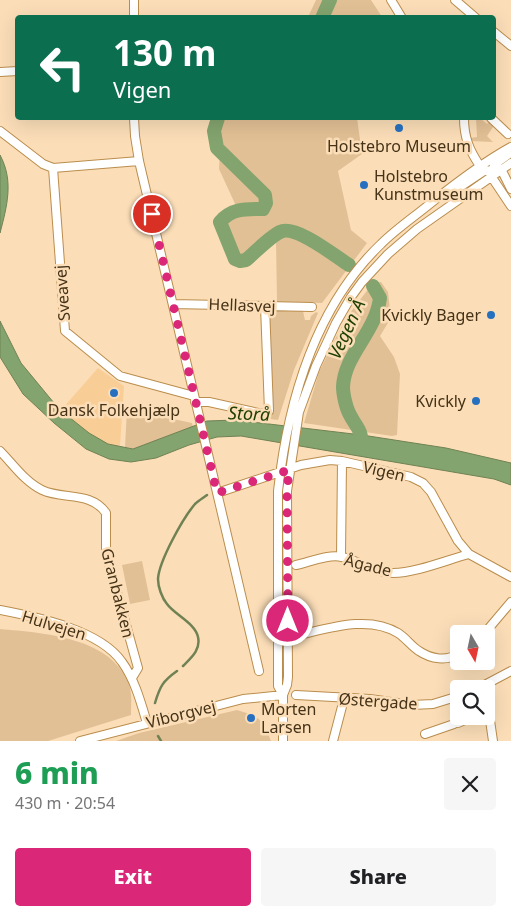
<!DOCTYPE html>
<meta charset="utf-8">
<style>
body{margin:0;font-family:"Noto Sans",sans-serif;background:#f6f6f6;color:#202124;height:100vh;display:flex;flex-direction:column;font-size:19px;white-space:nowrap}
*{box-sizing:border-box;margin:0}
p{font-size:16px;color:#757577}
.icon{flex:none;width:28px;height:28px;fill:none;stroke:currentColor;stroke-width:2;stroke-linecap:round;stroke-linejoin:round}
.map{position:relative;height:741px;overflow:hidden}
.drawer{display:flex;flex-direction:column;background:#fff;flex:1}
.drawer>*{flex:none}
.guide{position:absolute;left:15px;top:15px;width:481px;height:105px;border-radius:5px;box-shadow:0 5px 20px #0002;background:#0b6e4f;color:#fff;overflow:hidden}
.needle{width:32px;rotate:171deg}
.tools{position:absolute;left:450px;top:625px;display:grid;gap:10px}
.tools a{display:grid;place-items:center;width:45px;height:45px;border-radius:5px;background:#fff;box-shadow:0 5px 20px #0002;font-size:25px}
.pin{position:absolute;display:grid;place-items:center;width:42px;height:42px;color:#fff;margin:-21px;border:2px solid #fff;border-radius:50%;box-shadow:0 1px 5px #0007}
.me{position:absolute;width:55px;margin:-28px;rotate:0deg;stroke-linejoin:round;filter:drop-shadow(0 0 4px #0008)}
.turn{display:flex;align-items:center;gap:18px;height:105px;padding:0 15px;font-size:22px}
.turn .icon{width:65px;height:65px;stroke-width:2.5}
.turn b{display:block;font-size:35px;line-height:42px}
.round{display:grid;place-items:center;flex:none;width:52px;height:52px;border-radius:5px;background:#f6f6f6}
.summary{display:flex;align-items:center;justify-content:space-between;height:85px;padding:0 15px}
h1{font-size:30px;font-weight:800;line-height:38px;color:#1e9e55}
.primary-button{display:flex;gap:10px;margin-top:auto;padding:10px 15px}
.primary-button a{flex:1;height:58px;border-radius:5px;background:#db2777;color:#fff;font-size:20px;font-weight:800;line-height:58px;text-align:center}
.primary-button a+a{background:#f6f6f6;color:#202124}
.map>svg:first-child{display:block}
.built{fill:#f9ce96}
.green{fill:#e2c095}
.water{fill:#83a46e;stroke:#708254}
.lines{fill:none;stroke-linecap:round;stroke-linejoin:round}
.stream{stroke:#708254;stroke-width:2.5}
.river{stroke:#83a46e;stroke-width:14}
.minor-casing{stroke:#ba8d4d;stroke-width:10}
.minor{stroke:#fff;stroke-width:8}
.route{stroke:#db2777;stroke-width:9;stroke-dasharray:0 16.2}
.poi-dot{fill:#2770c0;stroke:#fbdeb8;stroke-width:2}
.labels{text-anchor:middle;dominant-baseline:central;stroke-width:5;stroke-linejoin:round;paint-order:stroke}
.poi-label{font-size:16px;fill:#453217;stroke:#fbdeb8}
.street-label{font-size:16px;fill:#453217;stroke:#fbdeb8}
.water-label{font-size:18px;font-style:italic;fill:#203f03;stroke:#fbdeb8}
</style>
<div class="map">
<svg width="511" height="741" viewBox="0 0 511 741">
<rect width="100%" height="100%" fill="#fbdeb8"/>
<!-- built -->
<path class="built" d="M 98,368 L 124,386 L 120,446 L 108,444 L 89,433 L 61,410 Z"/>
<!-- green -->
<path class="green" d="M 316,0 L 371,0 L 382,17 L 308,17 Z
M 224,118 L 357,118 L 362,154 L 338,171 L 351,230 L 367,243 L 322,303 L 277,302 L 276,241 L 246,255 L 237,254 L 226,225 L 236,206 L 219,169 L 221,132 Z
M 476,118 L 480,118 L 487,124 L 490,120 L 495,124 L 487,136 L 493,142 L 470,141 L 470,138 L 477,137 Z
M 381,282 L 388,292 L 391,318 L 380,336 L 394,357 L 400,374 L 397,435 L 392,436 L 304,423 L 319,372 L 334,341 L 347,317 L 369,288 L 374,283 Z
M 272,311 L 303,311 L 305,320 L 310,320 L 311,316 L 316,312 L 318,313 L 294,370 L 278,420 L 270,419 L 273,403 L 269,314 Z
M 127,409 L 192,423 L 193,427 L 133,449 L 125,447 Z
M 142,561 L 150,600 L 130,604 L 122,565 Z
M 0,629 C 44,633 115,637 130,688 C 132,696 131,707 131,715 L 48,741 L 0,741 Z
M 237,710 C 260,717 262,718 271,741 L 116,741 L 139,733 Z"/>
<!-- water -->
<path class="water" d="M 0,155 C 14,181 7,206 0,233 Z
M 0,321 L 21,363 L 59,409 L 89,433 L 108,444 L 133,449 L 207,421 L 235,420 L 362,435 L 446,448 L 511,463 L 511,485 L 494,479 L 241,436 L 217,437 L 189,445 L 156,458 L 131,462 L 109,459 L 86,449 L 54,423 L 23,394 L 0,357 Z"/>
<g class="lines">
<!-- stream -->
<path class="stream" d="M 183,666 C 191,658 201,650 198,637 C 195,623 175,615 167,604 C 162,598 158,587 158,579 C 159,561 183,518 195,504 C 198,501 203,498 207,495
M 155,703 C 160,686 163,681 177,671
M 158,736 L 161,741"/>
<!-- river -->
<path class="river" d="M 322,18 L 330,0
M 218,118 L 214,131 L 217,148 L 265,195 L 266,203 L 263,209 C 246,209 232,208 220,222 L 235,259 L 240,261 L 246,260 C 254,253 271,236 280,232 C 295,224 335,256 349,265
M 361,445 C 363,430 355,426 349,413 C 346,407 343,394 343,387 C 344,355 376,332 380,298 L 373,286"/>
<!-- minor casing -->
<g class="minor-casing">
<path id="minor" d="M 391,0 L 402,18
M 455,0 L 476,18
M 134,18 L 134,0
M 494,32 L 511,46
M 0,72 L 18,71
M 134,118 L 135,136 L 139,161 L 259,671
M 464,118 C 464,137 469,150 480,166
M 491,118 L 508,134
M 0,131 L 43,164 L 53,168 L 139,161
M 53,168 L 65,331 L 120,376 L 194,396
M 501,169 L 511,189
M 491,172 L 495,164 L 509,154
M 491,176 L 511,206
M 457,189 L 484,171 L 500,169
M 173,304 L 312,307
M 195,402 L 209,402 L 263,414 L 269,411 L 265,306
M 0,451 C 13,464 25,482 42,490 C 63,500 91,491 106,513 L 106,553 L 138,668 L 132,678
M 217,493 L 301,465 L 330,460 L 342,461 L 411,477 L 423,483 L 431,492 L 458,541 L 469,554 L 511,577
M 341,557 L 342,461
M 296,565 C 310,562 328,554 342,557 C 359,561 375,573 393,573 C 415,573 447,560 469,554
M 0,610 C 37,617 100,630 122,662 C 135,680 141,703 147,723
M 483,634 L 489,628 L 511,602
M 299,635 C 330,628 369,615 398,633 C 406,638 411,646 419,651 C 431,659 447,662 459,653
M 477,689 L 511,671
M 486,693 L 493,741
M 283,695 L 278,686 L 278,491 C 288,401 314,308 381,244 C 396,229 414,217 431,203 C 456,183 482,163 511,147
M 296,695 L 370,699 L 412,705 L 433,704 L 459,696
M 458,723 L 474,716
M 425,734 L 454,724
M 80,741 L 243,699 L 283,695
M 283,741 L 283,695 L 287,685 L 288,677 L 287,491 L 299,412 L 316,366 L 336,323 L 351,297 L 362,282 L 388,254 L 417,229 L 511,163
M 333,741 L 344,699"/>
</g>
<!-- minor -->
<use href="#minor" class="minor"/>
</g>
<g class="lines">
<!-- route -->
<path class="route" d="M 152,214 L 217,493 L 289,470 L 287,491 L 288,621"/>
</g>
<!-- markers -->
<g class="poi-dot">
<circle cx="399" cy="128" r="5"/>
<circle cx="364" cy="185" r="5"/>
<circle cx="491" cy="315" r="5"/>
<circle cx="114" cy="393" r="5"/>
<circle cx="476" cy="401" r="5"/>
<circle cx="251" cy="718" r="5"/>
</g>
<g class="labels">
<!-- poi labels -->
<g class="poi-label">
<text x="399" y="146">Holstebro Museum</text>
<text x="374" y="176" text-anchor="start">Holstebro<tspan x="374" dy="18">Kunstmuseum</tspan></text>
<text x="481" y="315" text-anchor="end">Kvickly Bager</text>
<text x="466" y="401" text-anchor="end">Kvickly</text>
<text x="114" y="410">Dansk Folkehjælp</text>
<text x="261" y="709" text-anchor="start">Morten<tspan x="261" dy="18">Larsen</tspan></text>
</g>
<!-- street labels -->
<g class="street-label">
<text transform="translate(62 293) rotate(-94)">Sveavej</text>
<text transform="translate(242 305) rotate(2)">Hellasvej</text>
<text transform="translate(384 471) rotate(13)">Vigen</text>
<text transform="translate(368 565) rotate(14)">Ågade</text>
<text transform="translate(118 593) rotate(76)">Granbakken</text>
<text transform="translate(54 625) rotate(17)">Hulvejen</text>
<text transform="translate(378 701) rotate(4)">Østergade</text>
<text transform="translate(181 714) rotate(-14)">Viborgvej</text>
</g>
<!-- water labels -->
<g class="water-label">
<text transform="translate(346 329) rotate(-65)">Vegen Å</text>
<text transform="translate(249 413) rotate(2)">Storå</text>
</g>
</g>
</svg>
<div class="tools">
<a><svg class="needle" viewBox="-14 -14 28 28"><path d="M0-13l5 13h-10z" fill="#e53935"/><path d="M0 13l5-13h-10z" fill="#757577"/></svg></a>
<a><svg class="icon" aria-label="search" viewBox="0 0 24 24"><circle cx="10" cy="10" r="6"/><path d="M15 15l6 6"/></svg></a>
</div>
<div class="pin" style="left:152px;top:214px;background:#d93025"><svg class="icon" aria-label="arrive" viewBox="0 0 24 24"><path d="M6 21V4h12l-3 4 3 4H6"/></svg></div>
<svg class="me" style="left:288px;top:621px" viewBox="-20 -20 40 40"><circle r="17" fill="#db2777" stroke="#fff" stroke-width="3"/><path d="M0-11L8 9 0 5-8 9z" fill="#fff"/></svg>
<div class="guide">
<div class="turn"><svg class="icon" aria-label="left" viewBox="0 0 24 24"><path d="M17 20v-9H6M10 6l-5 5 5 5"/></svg><div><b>130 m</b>Vigen</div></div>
</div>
</div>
<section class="drawer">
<div class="summary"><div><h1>6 min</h1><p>430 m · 20:54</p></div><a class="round"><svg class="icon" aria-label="close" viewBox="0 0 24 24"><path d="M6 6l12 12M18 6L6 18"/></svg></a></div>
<div class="primary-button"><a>Exit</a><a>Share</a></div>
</section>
